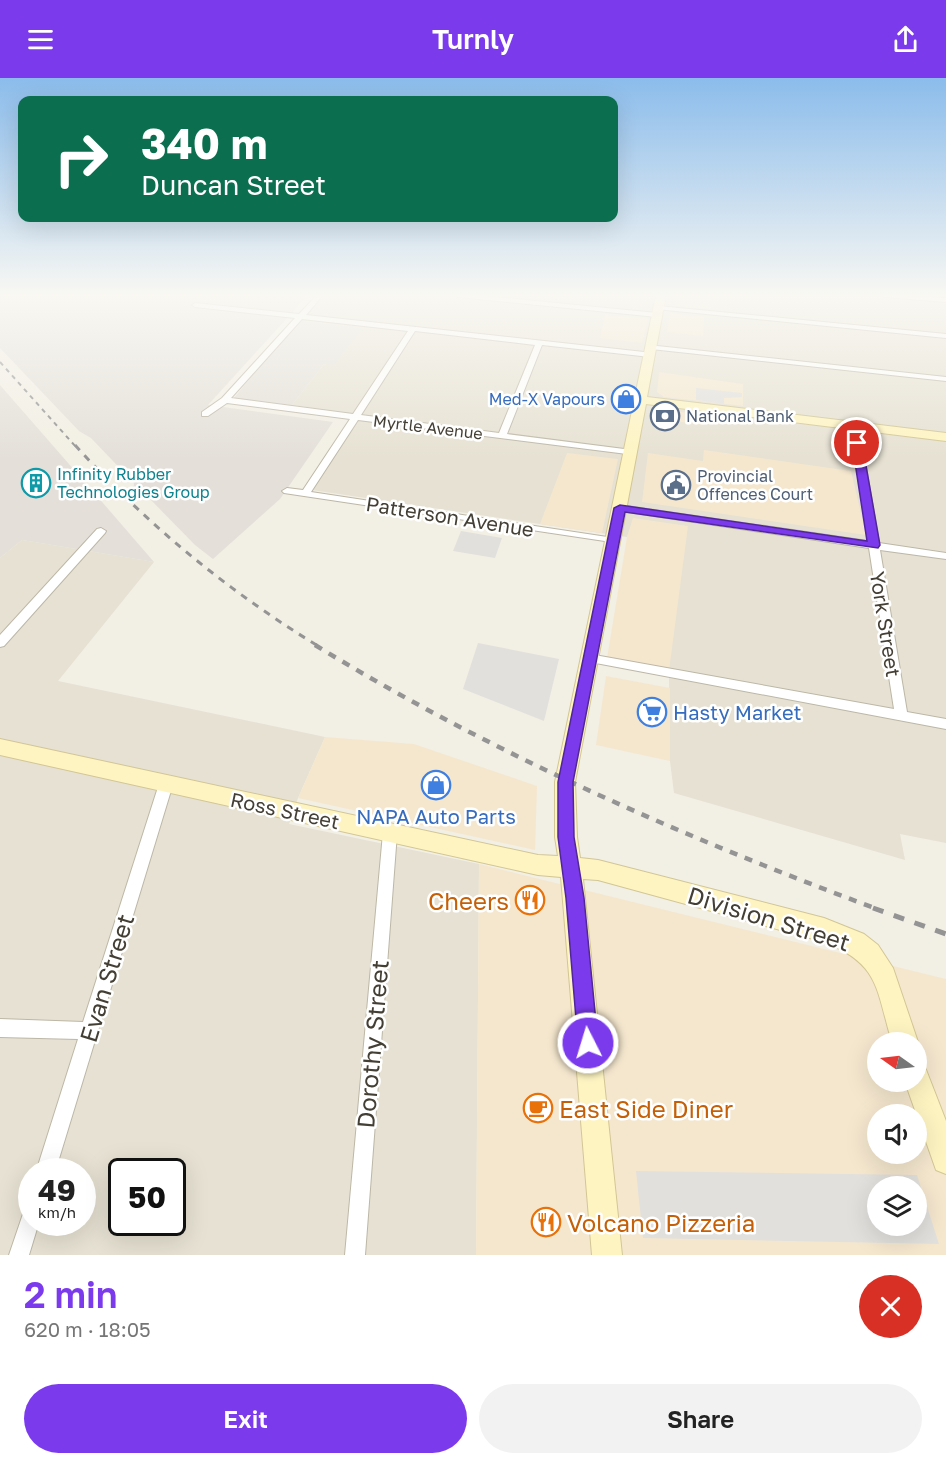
<!DOCTYPE html>
<meta charset="utf-8">
<style>
body{margin:0;font-family:"Golos Text",sans-serif;background:#f2f2f2;color:#222;height:100vh;display:flex;flex-direction:column;font-size:22px;white-space:nowrap}
*{box-sizing:border-box;margin:0}
p{font-size:20px;color:#767676}
.icon{flex:none;width:33px;height:33px;fill:none;stroke:currentColor;stroke-width:2;stroke-linecap:round;stroke-linejoin:round}
.map{position:relative;height:1177px;overflow:hidden}
.details{display:flex;flex-direction:column;background:#fff;flex:1}
.details>*{flex:none}
.hud{position:absolute;left:18px;top:18px;width:600px;height:126px;border-radius:12px;box-shadow:0 6px 24px #0002;background:#0b6e4f;color:#fff;overflow:hidden}
.needle{width:39px;rotate:284deg}
.tools{position:absolute;left:867px;top:954px;display:grid;gap:12px}
.tools a{display:grid;place-items:center;width:60px;height:60px;border-radius:50%;background:#fff;box-shadow:0 6px 24px #0002;font-size:30px}
.speed{position:absolute;left:18px;top:1080px;display:flex;gap:12px;font-size:30px;font-weight:700;text-align:center}
.speed>*{display:grid;place-content:center;width:78px;height:78px;border-radius:50%;background:#fff;box-shadow:0 6px 24px #0002;line-height:1}
.speed small{font-size:15px;font-weight:400}
.speed .limit{border:3px solid #111;border-radius:9px;background:#fff;color:#111}
.pin{position:absolute;display:grid;place-items:center;width:51px;height:51px;color:#fff;margin:-26px;border:3px solid #fff;border-radius:50%;box-shadow:0 2px 6px #0007}
.me{position:absolute;width:66px;margin:-33px;rotate:355deg;stroke-linejoin:round;filter:drop-shadow(0 0 4px #0008)}
.turn{display:flex;align-items:center;gap:21px;height:126px;padding:0 24px;font-size:27px}
.turn .icon{width:78px;height:78px;stroke-width:2.5}
.turn b{display:block;font-size:42px;line-height:51px}
.round{display:grid;place-items:center;flex:none;width:63px;height:63px;border-radius:32px;background:#f2f2f2}
.headline{display:flex;align-items:center;justify-content:space-between;height:102px;padding:0 24px}
h1{font-size:36px;font-weight:600;line-height:45px;color:#7c3aed}
.button{display:flex;gap:12px;margin-top:auto;padding:12px 24px}
.button a{flex:1;height:69px;border-radius:36px;background:#7c3aed;color:#fff;font-size:24px;font-weight:600;line-height:69px;text-align:center}
.button a+a{background:#f2f2f2;color:#222}
header{display:flex;justify-content:space-between;align-items:center;height:78px;padding:0 24px;background:#7c3aed;color:#fff;font-size:27px;font-weight:600}
.map>svg:first-child{display:block}
.residential{fill:#e6e1d2;fill-rule:evenodd}
.commercial{fill:#f5e7ce;fill-rule:evenodd}
.industrial{fill:#e4e0d9}
.parking{fill:#e2e0dc;fill-rule:evenodd}
.lines{fill:none;stroke-linecap:round;stroke-linejoin:round}
.street-casing{stroke:#bdb7a7;stroke-width:2}
.secondary-casing{stroke:#d2c694;stroke-width:2}
.street{fill:#fff;fill-rule:evenodd}
.secondary{fill:#fef4c2;fill-rule:evenodd}
.rail-far3{stroke:#949494;stroke-width:2;stroke-dasharray:4.5 4.5;stroke-linecap:butt}
.rail-far2{stroke:#949494;stroke-width:3;stroke-dasharray:7 7;stroke-linecap:butt}
.rail-far1{stroke:#949494;stroke-width:4.5;stroke-dasharray:8 8;stroke-linecap:butt}
.rail{stroke:#949494;stroke-width:5;stroke-dasharray:11 11;stroke-linecap:butt}
.route{fill:#7c3aed;stroke:#51269a;stroke-width:1.5}
.labels{text-anchor:middle;dominant-baseline:central;stroke-width:5;stroke-linejoin:round;paint-order:stroke}
.far-shop-label{font-size:16px;fill:#366cbe;stroke:#fff;text-anchor:end}
.far-service-label{font-size:16px;fill:#4e5e75;stroke:#fff;text-anchor:start}
.far-street-label{font-size:16px;fill:#443f34;stroke:#fff}
.far-culture-label{font-size:16px;fill:#0d838f;stroke:#fff;text-anchor:start}
.street-label{font-size:20px;fill:#443f34;stroke:#fff}
.shop-label{font-size:20px;fill:#366cbe;stroke:#fff;text-anchor:start}
.near-food-label{font-size:24px;fill:#c56008;stroke:#fff;text-anchor:start}
.near-street-label{font-size:24px;fill:#443f34;stroke:#fff}
</style>
<header><svg class="icon" aria-label="menu" viewBox="0 0 24 24"><path d="M4 6h16M4 12h16M4 18h16"/></svg>Turnly<svg class="icon" aria-label="share" viewBox="0 0 24 24"><path d="M12 15V3M7 8l5-5 5 5M5 13v7h14v-7"/></svg></header>
<div class="map">
<svg width="946" height="1177" viewBox="0 0 946 1177">
<rect width="100%" height="100%" fill="#f2efe4"/>
<!-- residential -->
<path class="residential" d="M 320,217 L 946,217 L 946,765 L 900,756 L 905,782 L 674,715 L 670,683 L 669,593 L 634,440 L 627,459 L 312,412 L 362,337 L 292,327 L 324,286 L 361,250 L 297,242 Z
M 22,462 L 154,484 L 58,603 L 325,659 L 298,720 L 289,746 L 479,786 L 476,1177 L 0,1177 L 0,480 ZM 32,1094 L 82,1094 L 82,1144 L 32,1144 ZM 122,1094 L 172,1094 L 172,1144 L 122,1144 Z"/>
<!-- commercial -->
<path class="commercial" d="M 676,217 L 711,217 L 710,231 L 675,228 Z
M 670,235 L 704,239 L 703,258 L 667,254 Z
M 605,237 L 648,241 L 642,265 L 600,260 Z
M 659,294 L 743,306 L 743,328 L 664,319 L 657,314 Z
M 653,330 L 705,337 L 704,347 L 651,340 Z
M 704,372 L 851,393 L 866,457 L 642,424 L 648,375 L 703,383 Z
M 567,375 L 618,381 L 602,455 L 540,446 Z
M 633,440 L 688,448 L 669,593 L 607,580 L 627,459 Z
M 606,598 L 670,610 L 670,683 L 596,667 Z
M 325,659 L 414,666 L 537,708 L 535,772 L 298,720 Z
M 479,786 L 946,901 L 946,1177 L 476,1177 ZM 878,964 L 916,964 L 916,1004 L 878,1004 ZM 878,1036 L 916,1036 L 916,1076 L 878,1076 ZM 878,1108 L 916,1108 L 916,1148 L 878,1148 Z"/>
<!-- industrial -->
<path class="industrial" d="M 0,217 L 308,217 L 208,327 L 333,344 L 280,421 L 213,481 L 195,467 L 149,420 L 133,415 L 134,405 L 91,360 L 79,353 L 0,270 Z
M 297,242 L 362,250 L 334,287 L 324,286 L 292,327 L 234,320 Z
M 0,307 L 103,425 L 154,484 L 22,462 L 0,480 Z"/>
<!-- parking -->
<path class="parking" d="M 696,310 L 742,315 L 742,319 L 724,320 L 724,326 L 696,322 Z
M 461,453 L 502,460 L 495,480 L 453,473 Z
M 478,565 L 559,581 L 544,643 L 463,611 Z
M 636,1093 L 917,1097 L 939,1166 L 643,1160 ZM 878,1108 L 916,1108 L 916,1148 L 878,1148 Z"/>
<g class="lines">
<!-- street casing -->
<g class="street-casing">
<path id="street" d="M 317,217 L 323,217 L 306,237 L 653,275 L 654,277 L 650,279 L 542,267 L 507,356 L 632,372 L 636,375 L 635,377 L 358,342 L 311,414 L 614,460 L 618,461 L 618,465 L 284,415 L 282,413 L 287,410 L 303,412 L 350,341 L 227,325 L 208,338 L 202,338 L 202,334 L 222,320 L 295,240 L 195,229 L 192,227 L 195,225 L 299,236 ZM 302,241 L 408,253 L 353,336 L 231,320 ZM 415,253 L 535,267 L 499,355 L 361,337 Z
M 455,217 L 474,217 L 657,235 L 661,237 L 657,239 L 458,219 Z
M 882,217 L 946,220 L 946,224 L 885,219 Z
M 658,228 L 946,256 L 946,260 L 656,231 L 655,230 Z
M 648,267 L 946,299 L 946,303 L 651,271 L 648,271 Z
M 855,345 L 859,348 L 879,465 L 946,475 L 946,481 L 880,472 L 907,634 L 946,641 L 946,651 L 585,583 L 583,580 L 585,577 L 589,576 L 894,631 L 869,470 L 620,433 L 615,430 L 620,427 L 868,463 L 851,348 Z
M 101,450 L 106,453 L 105,455 L 4,568 L 0,569 L 0,557 L 97,451 Z
M 166,700 L 171,702 L 173,706 L 55,1094 L 36,1094 L 78,961 L 0,959 L 0,941 L 83,944 L 159,706 L 161,702 Z
M 390,749 L 395,750 L 397,755 L 365,1177 L 345,1177 L 383,755 L 385,750 Z
M 32,1127 L 32,1144 L 39,1144 L 29,1177 L 9,1177 L 25,1130 Z"/>
</g>
<!-- secondary casing -->
<g class="secondary-casing">
<path id="secondary" d="M 656,217 L 666,217 L 647,319 L 946,355 L 946,363 L 646,326 L 575,704 L 577,759 L 580,780 L 598,782 L 824,840 L 864,856 L 878,867 L 893,890 L 918,964 L 916,968 L 916,964 L 892,964 C 876,913 881,886 824,864 L 598,802 L 583,801 L 622,1177 L 592,1177 L 561,799 L 538,797 L 0,677 L 0,661 L 538,777 L 558,778 L 555,759 L 555,704 Z
M 916,985 L 925,989 L 946,1043 L 946,1096 L 936,1092 L 905,1004 L 916,1004 Z"/>
</g>
<!-- street -->
<use href="#street" class="street"/>
<!-- secondary -->
<use href="#secondary" class="secondary"/>
<!-- rail-far3 -->
<path class="rail-far3" d="M 0,284 L 76,369"/>
<!-- rail-far2 -->
<path class="rail-far2" d="M 75,367 C 145,445 228,513 318,568"/>
<!-- rail-far1 -->
<path class="rail-far1" d="M 315,567 C 495,677 681,758 877,831"/>
<!-- rail -->
<path class="rail" d="M 873,830 L 946,856"/>
</g>
<!-- sky -->
<linearGradient id="sky" x2="0" y2="1"><stop stop-color="#8bbceb"/><stop offset="0.57" stop-color="#f9f8f3"/><stop offset="1" stop-color="#f9f8f3" stop-opacity="0"/></linearGradient>
<rect width="946" height="381" fill="url(#sky)"/>
<!-- route -->
<path class="route" d="M 857,362 L 862,365 L 880,467 L 878,470 L 625,434 L 573,704 L 574,759 L 584,820 L 598,965 L 595,972 L 588,975 L 581,972 L 578,965 L 566,820 L 558,759 L 558,704 L 614,430 L 620,427 L 867,463 L 852,365 Z"/>
<!-- icons -->
<defs>
<g id="shop-ring" transform="scale(1.5)"><circle r="9.5" fill="#fff" stroke="#3f7fe0" stroke-width="1.5"/><path d="M-5-2.5h2.3a2.7 3.5 0 0 1 5.4 0H5L5.5 6h-11ZM-1.5-2.5h3a1.5 2.3 0 0 0-3 0Z" fill="#3f7fe0"/></g>
<g id="bank-ring" transform="scale(1.5)"><circle r="9.5" fill="#fff" stroke="#5c6f8a" stroke-width="1.5"/><path d="M-6-4H6V4H-6ZM0-2.3a2.3 2.3 0 1 0 0 4.6a2.3 2.3 0 1 0 0-4.6Z" fill="#5c6f8a"/></g>
<g id="building-ring" transform="scale(1.5)"><circle r="9.5" fill="#fff" stroke="#0f9aa8" stroke-width="1.5"/><path d="M-4-6H4V6H1V3H-1V6H-4ZM-2.5-4.3h1.7v1.8h-1.7ZM.8-4.3h1.7v1.8H.8ZM-2.5-1h1.7V.8h-1.7ZM.8-1h1.7V.8H.8Z" fill="#0f9aa8"/></g>
<g id="civic-ring" transform="scale(1.5)"><circle r="9.5" fill="#fff" stroke="#5c6f8a" stroke-width="1.5"/><path d="M-.6-6.5H3V-4.5H.6V-3L4-1V1h2V6H-6V1h2V-1L-.6-3ZM-1.2 2.5V6h2.4V2.5Z" fill="#5c6f8a"/></g>
<g id="supermarket-ring" transform="scale(1.5)"><circle r="9.5" fill="#fff" stroke="#3f7fe0" stroke-width="1.5"/><path d="M-6-5.5h2.5l.6 2H6L4.5 2H-2.5L-4.4-4H-6ZM-1.5 3.2a1.3 1.3 0 1 0 .1 0ZM3 3.2a1.3 1.3 0 1 0 .1 0Z" fill="#3f7fe0"/></g>
<g id="restaurant-ring" transform="scale(1.5)"><circle r="9.5" fill="#fff" stroke="#e8710a" stroke-width="1.5"/><path d="M-5-6h1v4h1v-4h1v4h1v-4h1v5L-1.5 .5V6h-2V.5L-5-1ZM5-6V6H3V1.5H1.5Q1.5-4 5-6Z" fill="#e8710a"/></g>
<g id="cafe-ring" transform="scale(1.5)"><circle r="9.5" fill="#fff" stroke="#e8710a" stroke-width="1.5"/><path d="M-5.5-4.5H6V0H3Q3 3.5 0 3.5H-2.5Q-5.5 3.5-5.5 0ZM3-3.2v2h1.7v-2ZM-6 4.5H4V6H-6Z" fill="#e8710a"/></g>
</defs>
<g fill-rule="evenodd">
<use href="#shop-ring" x="626" y="321"/>
<use href="#bank-ring" x="665" y="338"/>
<use href="#building-ring" x="36" y="405"/>
<use href="#civic-ring" x="676" y="407"/>
<use href="#supermarket-ring" x="652" y="634"/>
<use href="#shop-ring" x="436" y="707"/>
<use href="#restaurant-ring" x="530" y="822"/>
<use href="#cafe-ring" x="538" y="1030"/>
<use href="#restaurant-ring" x="546" y="1144"/>
</g>
<g class="labels">
<!-- far-shop labels -->
<g class="far-shop-label">
<text x="605" y="321">Med-X Vapours</text>
</g>
<!-- far-service labels -->
<g class="far-service-label">
<text x="686" y="338">National Bank</text>
<text x="697" y="398">Provincial<tspan x="697" dy="18">Offences Court</tspan></text>
</g>
<!-- far-street labels -->
<g class="far-street-label">
<text transform="translate(428 349) rotate(7)">Myrtle Avenue</text>
</g>
<!-- far-culture labels -->
<g class="far-culture-label">
<text x="57" y="396">Infinity Rubber<tspan x="57" dy="18">Technologies Group</tspan></text>
</g>
<!-- street labels -->
<g class="street-label">
<text transform="translate(450 438) rotate(9)">Patterson Avenue</text>
<text transform="translate(886 546) rotate(81)">York Street</text>
<text transform="translate(285 732) rotate(12)">Ross Street</text>
</g>
<!-- shop labels -->
<g class="shop-label">
<text x="673" y="634">Hasty Market</text>
<text x="436" y="738" text-anchor="middle">NAPA Auto Parts</text>
</g>
<!-- near-food labels -->
<g class="near-food-label">
<text x="509" y="822" text-anchor="end">Cheers</text>
<text x="559" y="1030">East Side Diner</text>
<text x="567" y="1144">Volcano Pizzeria</text>
</g>
<!-- near-street labels -->
<g class="near-street-label">
<text transform="translate(769 840) rotate(17)">Division Street</text>
<text transform="translate(106 900) rotate(-73)">Evan Street</text>
<text transform="translate(372 966) rotate(-85)">Dorothy Street</text>
</g>
</g>
</svg>
<div class="tools">
<a><svg class="needle" viewBox="-14 -14 28 28"><path d="M0-13l5 13h-10z" fill="#e53935"/><path d="M0 13l5-13h-10z" fill="#767676"/></svg></a>
<a><svg class="icon" aria-label="sound" viewBox="0 0 24 24"><path d="M4 9h4l5-4v14l-5-4H4zM17 9q2 3 0 6"/></svg></a>
<a><svg class="icon" aria-label="layers" viewBox="0 0 24 24"><path d="M12 4l9 5-9 5-9-5zM3 14l9 5 9-5"/></svg></a>
</div>
<div class="speed"><div>49<small>km/h</small></div><div class="limit">50</div></div>
<div class="pin" style="left:857px;top:365px;background:#d93025"><svg class="icon" aria-label="arrive" viewBox="0 0 24 24"><path d="M6 21V4h12l-3 4 3 4H6"/></svg></div>
<svg class="me" style="left:588px;top:965px" viewBox="-20 -20 40 40"><circle r="17" fill="#7c3aed" stroke="#fff" stroke-width="3"/><path d="M0-11L8 9 0 5-8 9z" fill="#fff"/></svg>
<div class="hud">
<div class="turn"><svg class="icon" aria-label="right" viewBox="0 0 24 24"><path d="M7 20v-9h11M14 6l5 5-5 5"/></svg><div><b>340 m</b>Duncan Street</div></div>
</div>
</div>
<section class="details">
<div class="headline"><div><h1>2 min</h1><p>620 m · 18:05</p></div><a class="round" style="background:#d93025;color:#fff"><svg class="icon" aria-label="close" viewBox="0 0 24 24"><path d="M6 6l12 12M18 6L6 18"/></svg></a></div>
<div class="button"><a>Exit</a><a>Share</a></div>
</section>
